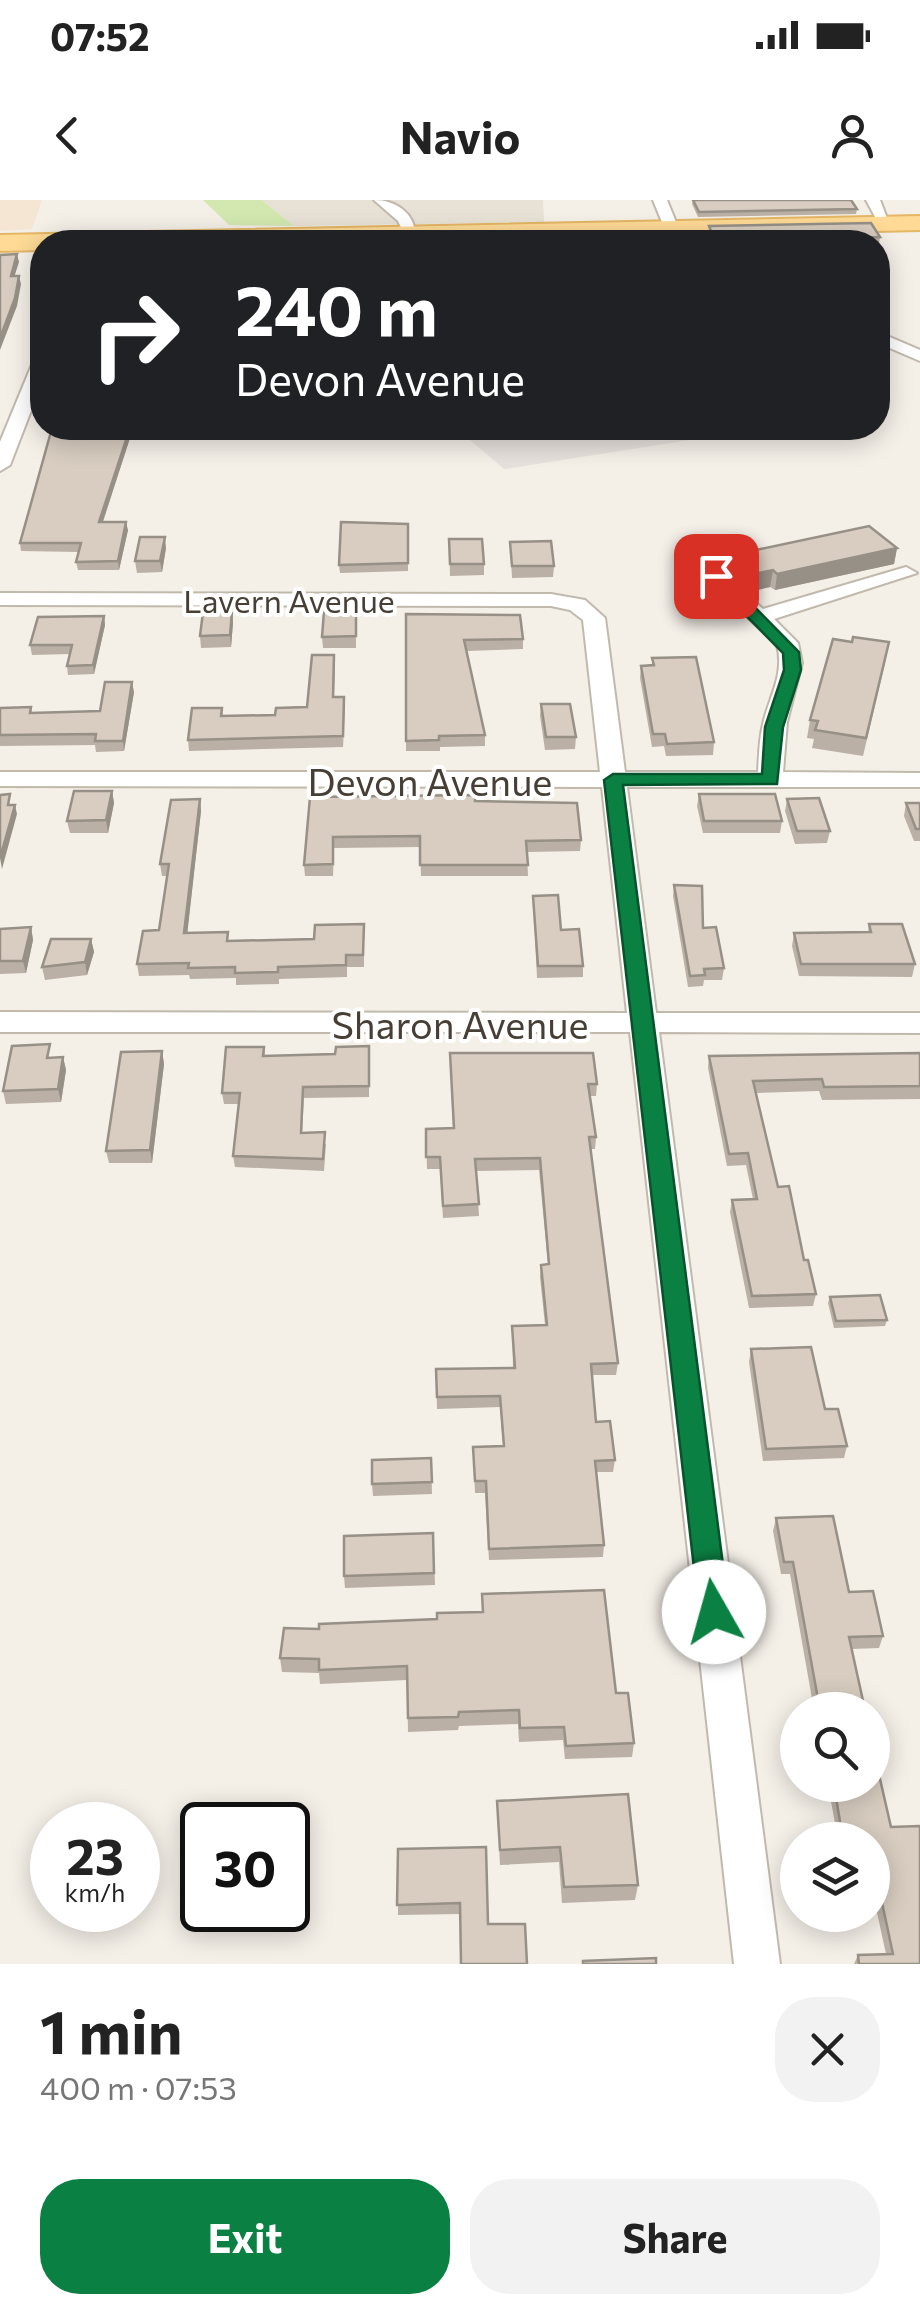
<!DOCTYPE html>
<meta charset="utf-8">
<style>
body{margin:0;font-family:Commissioner,sans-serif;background:#f2f2f2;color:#222;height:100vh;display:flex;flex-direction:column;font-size:38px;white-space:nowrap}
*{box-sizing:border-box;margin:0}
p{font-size:32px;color:#767676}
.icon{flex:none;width:55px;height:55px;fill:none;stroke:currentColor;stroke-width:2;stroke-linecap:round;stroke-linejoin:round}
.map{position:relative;height:1764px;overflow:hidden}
.details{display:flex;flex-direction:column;background:#fff;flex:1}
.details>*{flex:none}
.guide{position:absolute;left:30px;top:30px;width:860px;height:210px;border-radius:40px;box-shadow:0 5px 25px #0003;background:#202124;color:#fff;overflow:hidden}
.tools{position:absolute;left:780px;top:1492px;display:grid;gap:20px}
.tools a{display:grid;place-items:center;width:110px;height:110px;border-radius:50%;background:#fff;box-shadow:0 5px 25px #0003;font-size:50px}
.speed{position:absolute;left:30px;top:1602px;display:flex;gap:20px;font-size:50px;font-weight:700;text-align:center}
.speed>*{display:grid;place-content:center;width:130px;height:130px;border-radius:50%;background:#fff;box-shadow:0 5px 25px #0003;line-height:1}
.speed small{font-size:25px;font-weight:400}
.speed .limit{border:5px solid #111;border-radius:15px;background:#fff;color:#111}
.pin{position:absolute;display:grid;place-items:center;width:85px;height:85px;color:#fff;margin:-42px;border-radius:20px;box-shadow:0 5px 15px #0006}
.me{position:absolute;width:110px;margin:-55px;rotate:353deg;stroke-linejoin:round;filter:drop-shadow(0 0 8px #0008)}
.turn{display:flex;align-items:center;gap:35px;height:210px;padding:0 40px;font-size:45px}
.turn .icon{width:130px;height:130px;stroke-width:2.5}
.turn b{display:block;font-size:70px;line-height:85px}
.round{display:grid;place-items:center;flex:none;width:105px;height:105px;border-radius:40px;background:#f2f2f2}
.head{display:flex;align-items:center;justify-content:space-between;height:170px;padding:0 40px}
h1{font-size:60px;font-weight:700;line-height:75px}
.button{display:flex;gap:20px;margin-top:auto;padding:20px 40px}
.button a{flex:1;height:115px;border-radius:40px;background:#0b8043;color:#fff;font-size:40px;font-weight:700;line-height:115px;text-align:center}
.button a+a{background:#f2f2f2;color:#222}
.status{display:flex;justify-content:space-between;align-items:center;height:70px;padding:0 50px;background:#fff;direction:ltr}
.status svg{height:28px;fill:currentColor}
header{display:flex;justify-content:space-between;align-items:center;height:130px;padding:0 40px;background:#fff;font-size:45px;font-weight:700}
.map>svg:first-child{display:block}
.residential{fill:#e8e1d5}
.commercial{fill:#f5e5d3}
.industrial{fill:#e6e1dc}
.green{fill:#d2e8b0}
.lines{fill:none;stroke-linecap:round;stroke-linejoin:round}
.street-casing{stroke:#c2b9ad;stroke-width:4}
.primary-casing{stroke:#e4b665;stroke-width:4}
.street{fill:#fff;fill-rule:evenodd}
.primary{fill:#feda96;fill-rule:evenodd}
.wall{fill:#bab0a5}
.shaded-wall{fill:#979086}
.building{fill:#d8cdc0;stroke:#979086;stroke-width:2.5}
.route{fill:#0b8043;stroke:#07532c;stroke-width:2.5}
.labels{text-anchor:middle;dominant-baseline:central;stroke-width:8;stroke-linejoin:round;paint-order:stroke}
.far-street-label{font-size:32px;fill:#473f36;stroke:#fff}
.street-label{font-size:38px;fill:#473f36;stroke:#fff}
</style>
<div class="status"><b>07:52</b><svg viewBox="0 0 49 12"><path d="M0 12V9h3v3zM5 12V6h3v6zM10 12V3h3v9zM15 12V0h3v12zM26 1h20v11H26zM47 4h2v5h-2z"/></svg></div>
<header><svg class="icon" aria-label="back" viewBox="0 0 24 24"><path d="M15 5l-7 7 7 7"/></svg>Navio<svg class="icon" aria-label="person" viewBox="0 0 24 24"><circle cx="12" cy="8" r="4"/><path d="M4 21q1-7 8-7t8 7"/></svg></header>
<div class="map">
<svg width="920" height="1764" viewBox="0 0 920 1764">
<rect width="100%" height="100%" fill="#f4efe7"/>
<!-- residential -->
<path class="residential" d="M 262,0 L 543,0 L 544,22 L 294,26 Z"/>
<!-- commercial -->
<path class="commercial" d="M 0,0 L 42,0 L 32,29 L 0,31 Z"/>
<!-- industrial -->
<path class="industrial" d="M 456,228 L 680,228 L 696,239 L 504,269 Z"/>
<!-- green -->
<path class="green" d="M 203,0 L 262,0 L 294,26 L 229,25 Z"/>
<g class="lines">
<!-- street casing -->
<g class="street-casing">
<path id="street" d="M 374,0 C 396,0 416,14 415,36 L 405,36 L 398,21 Z
M 653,0 L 667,0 L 684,42 L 670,42 Z
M 866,0 L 880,0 L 890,26 L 880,26 Z
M 878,132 L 920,150 L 920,161 L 878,143 Z
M 42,157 L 42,182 L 10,265 L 0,271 L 0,242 L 33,162 Z
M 694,350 L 763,409 L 906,367 L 917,373 L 774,419 L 798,443 L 802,463 L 787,522 L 783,572 L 920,573 L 920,587 L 627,587 L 656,813 L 920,813 L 920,833 L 659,832 L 780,1764 L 734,1764 L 630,832 L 0,832 L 0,812 L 627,813 L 602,587 L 0,586 L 0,572 L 600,572 L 583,420 L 570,410 L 551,406 L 0,405 L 0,393 L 551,394 L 585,400 L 605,418 L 625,572 L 758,572 C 759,556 759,540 763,524 C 769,497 785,474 777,445 L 687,360 L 687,352 Z"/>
</g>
<!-- primary casing -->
<g class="primary-casing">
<path id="primary" d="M 920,16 L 920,30 L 369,42 L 42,42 L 42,50 L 0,51 L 0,35 Z"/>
</g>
<!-- street -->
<use href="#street" class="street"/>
<!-- primary -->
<use href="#primary" class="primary"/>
</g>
<!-- wall -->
<path class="wall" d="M 693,0 L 857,9 L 856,14 L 698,17 L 692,4 Z
M 709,26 L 880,37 L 878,50 L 878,42 L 710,42 L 708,38 Z
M 52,228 L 133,228 L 103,322 L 128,330 L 119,370 L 78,370 L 76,362 L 79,352 L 21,351 L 20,343 Z
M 408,324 L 408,371 L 340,373 L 339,365 Z
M 449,339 L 484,364 L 484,375 L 450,376 Z
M 510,342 L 554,366 L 553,377 L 512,378 Z
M 166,348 L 162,372 L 137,373 L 135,361 Z
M 897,348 L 894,364 L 775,390 L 770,387 L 757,390 L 735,370 L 737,354 Z
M 232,411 L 233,423 L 231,447 L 201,448 L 200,436 Z
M 356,411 L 356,448 L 323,448 L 322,437 Z
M 406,414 L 523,439 L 523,449 L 467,451 L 485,535 L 485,546 L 440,547 L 440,551 L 406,551 Z
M 104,416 L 105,425 L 94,474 L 68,475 L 67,466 L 70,454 L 32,455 L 30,445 Z
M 852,442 L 886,459 L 863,556 L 812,548 L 814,539 L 807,538 L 810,520 Z
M 652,458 L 714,542 L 713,555 L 666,556 L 664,546 L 652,547 L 640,478 L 641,466 L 652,465 Z
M 335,466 L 334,497 L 345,508 L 343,547 L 189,551 L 188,540 L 222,508 L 223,516 L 275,515 L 307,507 Z
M 134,492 L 124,551 L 96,552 L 95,545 L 0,546 L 0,508 L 31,507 L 32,513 L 100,511 Z
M 541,504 L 576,537 L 575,549 L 545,550 L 540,516 Z
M 112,591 L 114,603 L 108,633 L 70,633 L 67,621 Z
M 699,594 L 782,621 L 780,633 L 703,633 L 697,606 Z
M 310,597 L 475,601 L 581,640 L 580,651 L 527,652 L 528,676 L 421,676 L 420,647 L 334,648 L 333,676 L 305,676 L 304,665 Z
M 200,599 L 201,611 L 187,733 L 229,741 L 314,739 L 364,724 L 364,767 L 347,767 L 347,777 L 279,779 L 279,784 L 236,785 L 236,778 L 190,779 L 189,775 L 139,776 L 137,764 L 159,730 L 168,676 L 162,676 L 160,664 Z
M 787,599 L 830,631 L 827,643 L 795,644 L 785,611 Z
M 906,603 L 920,603 L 920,641 L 914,641 L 904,616 Z
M 674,685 L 724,768 L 722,780 L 704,780 L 703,786 L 688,787 L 673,696 Z
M 533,696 L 561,730 L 583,766 L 583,777 L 537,778 Z
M 869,724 L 915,764 L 912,777 L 799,776 L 792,746 L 794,733 L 868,732 Z
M 31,727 L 33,740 L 26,773 L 0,774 L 0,729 Z
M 91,739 L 94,752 L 87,775 L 45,780 L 42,767 Z
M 369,846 L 369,897 L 304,898 L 302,933 L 326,944 L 324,971 L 235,967 L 233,956 L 239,904 L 224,904 L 222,893 L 264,847 L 265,856 L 335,854 Z
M 162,851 L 164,864 L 152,963 L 109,963 L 106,951 Z
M 920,853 L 920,899 L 822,900 L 819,891 L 756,893 L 778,987 L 816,1094 L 813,1106 L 749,1108 L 730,1012 L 732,1000 L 753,999 L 746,965 L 727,966 L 708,868 L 709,856 Z
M 63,857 L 66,870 L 61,902 L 6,904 L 3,891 L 53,858 Z
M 450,865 L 597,884 L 596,896 L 590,896 L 596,937 L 595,949 L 590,949 L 618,1163 L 616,1175 L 592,1175 L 596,1222 L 615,1260 L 613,1272 L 597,1272 L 604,1345 L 603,1357 L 489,1360 L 485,1293 L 475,1293 L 473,1247 L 503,1246 L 500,1207 L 437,1209 L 436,1169 L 513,1168 L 512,1126 L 545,1125 L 540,1077 L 541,1065 L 548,1064 L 539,970 L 476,971 L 479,1016 L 443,1018 L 440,969 L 427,969 L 426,929 L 453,928 Z
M 830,1097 L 887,1120 L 885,1126 L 834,1128 L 828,1103 Z
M 751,1149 L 825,1209 L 847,1246 L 844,1258 L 763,1261 L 749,1162 Z
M 431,1258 L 432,1294 L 373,1296 L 372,1284 Z
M 776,1318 L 849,1392 L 883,1436 L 879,1448 L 852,1449 L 865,1510 L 814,1510 L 790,1374 L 781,1374 L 773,1331 Z
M 433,1333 L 435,1385 L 345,1388 L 344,1376 Z
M 482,1394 L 616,1493 L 634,1543 L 632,1557 L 565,1559 L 563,1540 L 519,1542 L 518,1524 L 459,1526 L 458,1530 L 408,1532 L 407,1480 L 320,1484 L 319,1473 L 282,1472 L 280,1458 L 319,1429 L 437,1419 L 482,1412 Z
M 828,1585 L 872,1585 L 920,1764 L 854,1764 L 858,1755 L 886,1754 L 876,1708 L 872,1708 L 872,1640 L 838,1640 Z
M 497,1601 L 638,1685 L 635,1700 L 562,1703 L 559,1662 L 500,1665 Z
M 398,1649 L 488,1724 L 527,1764 L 460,1714 L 398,1715 Z"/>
<!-- shaded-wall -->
<path class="shaded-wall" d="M 17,54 L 19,62 L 12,84 L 11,76 Z
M 19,76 L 21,84 L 17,106 L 0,150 L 0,138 Z
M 130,228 L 133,229 L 100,330 L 99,322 Z
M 126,322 L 128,330 L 119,370 L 118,361 Z
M 165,337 L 166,348 L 162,372 L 160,361 Z
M 897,348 L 894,364 L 775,390 L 777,374 Z
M 773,370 L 770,387 L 757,390 L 759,373 Z
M 232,411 L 233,423 L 231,447 L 230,435 Z
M 104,416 L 105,425 L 94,474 L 93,465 Z
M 132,482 L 134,492 L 124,551 L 123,541 Z
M 112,591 L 114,603 L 108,633 L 106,620 Z
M 200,599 L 201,611 L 186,745 L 184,733 Z
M 15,605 L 17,614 L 2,669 L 0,658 Z
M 31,727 L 33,740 L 26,773 L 23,761 Z
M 91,739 L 94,752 L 87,775 L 85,762 Z
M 162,851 L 164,864 L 152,963 L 150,950 Z
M 63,857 L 66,870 L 61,902 L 58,889 Z"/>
<!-- building -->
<path class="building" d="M 693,0 L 851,0 L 857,9 L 699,12 Z
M 871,23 L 880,37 L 724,40 L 713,36 L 709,26 Z
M 17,54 L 11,76 L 19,76 L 15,98 L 0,138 L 0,55 Z
M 52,228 L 130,228 L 99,322 L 126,322 L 118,361 L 76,362 L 81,343 L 20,343 Z
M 341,322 L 408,324 L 408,363 L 339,365 Z
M 869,326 L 897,348 L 777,374 L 773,370 L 759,373 L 737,354 Z
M 140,337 L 165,337 L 160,361 L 135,361 Z
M 449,339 L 482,339 L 484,364 L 450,364 Z
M 551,341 L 554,366 L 512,366 L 510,342 Z
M 232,411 L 230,435 L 200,436 L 203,412 Z
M 324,411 L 356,411 L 356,436 L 322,437 Z
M 406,414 L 520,415 L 523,439 L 464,440 L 485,535 L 439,536 L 439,540 L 406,541 Z
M 104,416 L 93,465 L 67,466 L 72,445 L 30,445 L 38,417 Z
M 853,437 L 889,442 L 866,538 L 815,530 L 818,521 L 810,520 L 833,439 L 852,442 Z
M 312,455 L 334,455 L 333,497 L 344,497 L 343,536 L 188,540 L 192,508 L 222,508 L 221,516 L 275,515 L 276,508 L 307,507 Z
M 696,457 L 714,542 L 667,544 L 665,534 L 653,534 L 641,466 L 654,465 L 652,458 Z
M 105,482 L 132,482 L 123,541 L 95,541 L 96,534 L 0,535 L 0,508 L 31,507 L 30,513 L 100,511 Z
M 541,504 L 570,504 L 576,537 L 546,537 Z
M 74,591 L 112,591 L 106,620 L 67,621 Z
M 10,594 L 8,605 L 15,605 L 0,658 L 0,595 Z
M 699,594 L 775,594 L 782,621 L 704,621 Z
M 475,595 L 475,601 L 577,603 L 581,640 L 526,641 L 528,665 L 420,665 L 420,636 L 333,637 L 333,664 L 304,665 L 310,597 Z
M 819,598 L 830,631 L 797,631 L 787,599 Z
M 200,599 L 184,733 L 228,732 L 227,741 L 314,739 L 315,725 L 364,724 L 363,755 L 346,755 L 346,765 L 278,767 L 278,772 L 235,773 L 235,767 L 188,768 L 189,763 L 137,764 L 143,731 L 159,730 L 169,664 L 160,664 L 171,600 Z
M 906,603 L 920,603 L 920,629 L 916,629 Z
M 674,685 L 702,686 L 703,728 L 716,727 L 724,768 L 704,769 L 705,775 L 690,776 Z
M 558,695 L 561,730 L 579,729 L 583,766 L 538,766 L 533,696 Z
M 869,724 L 902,724 L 915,764 L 801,764 L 794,733 L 871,732 Z
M 31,727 L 23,761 L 0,761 L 0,729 Z
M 51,739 L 91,739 L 85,762 L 42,767 Z
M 50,844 L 47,858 L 63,857 L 58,889 L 3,891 L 12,846 Z
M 369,846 L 369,886 L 303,887 L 301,933 L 325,932 L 323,959 L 233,956 L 240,893 L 222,893 L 226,847 L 264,847 L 263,856 L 335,854 L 336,847 Z
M 162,851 L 150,950 L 106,951 L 121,852 Z
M 450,853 L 593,853 L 597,884 L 588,884 L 596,937 L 589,937 L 618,1163 L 591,1164 L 596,1222 L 610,1221 L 615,1260 L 595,1261 L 604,1345 L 489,1349 L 486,1281 L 475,1281 L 473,1247 L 504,1246 L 500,1196 L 437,1197 L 436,1169 L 515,1168 L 512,1126 L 547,1125 L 541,1065 L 549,1064 L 540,958 L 475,959 L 479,1004 L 443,1006 L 440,957 L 426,957 L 426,929 L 454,928 Z
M 920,853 L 920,886 L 824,887 L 822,879 L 753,881 L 778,987 L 789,986 L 804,1060 L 808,1060 L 816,1094 L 752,1096 L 732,1000 L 757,999 L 748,953 L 729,954 L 709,856 Z
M 880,1095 L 887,1120 L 836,1121 L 830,1097 Z
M 811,1147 L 825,1209 L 838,1209 L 847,1246 L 766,1249 L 751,1149 Z
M 431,1258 L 432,1282 L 372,1284 L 372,1260 Z
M 833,1316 L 849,1392 L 873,1391 L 883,1436 L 849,1437 L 865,1510 L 820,1510 L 793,1362 L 784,1362 L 776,1318 Z
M 433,1333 L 434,1373 L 344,1376 L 344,1336 Z
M 604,1390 L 616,1493 L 628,1493 L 634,1543 L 566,1546 L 564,1527 L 520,1528 L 519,1510 L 459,1512 L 458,1517 L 408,1518 L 407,1466 L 319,1470 L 319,1459 L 280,1458 L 284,1428 L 319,1429 L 319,1424 L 437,1419 L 437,1413 L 483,1412 L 482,1394 Z
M 872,1544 L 891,1627 L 920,1626 L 920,1764 L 859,1764 L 858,1755 L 893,1754 L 881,1698 L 872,1698 L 872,1640 L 843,1640 L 834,1585 L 872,1585 Z
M 628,1594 L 638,1685 L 564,1687 L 560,1647 L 500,1650 L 497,1601 Z
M 486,1647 L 488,1724 L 525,1724 L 527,1764 L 461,1764 L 460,1703 L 397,1705 L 398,1649 Z
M 656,1758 L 656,1764 L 583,1764 L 583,1761 Z"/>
<!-- route -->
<path class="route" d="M 710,373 L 721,373 L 799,452 L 801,470 L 783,527 L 777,584 L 623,585 L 729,1412 L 725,1422 L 714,1426 L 703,1422 L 699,1412 L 604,580 L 613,574 L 762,574 L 765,527 L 784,470 L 783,453 L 710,379 Z"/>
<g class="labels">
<!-- far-street labels -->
<g class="far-street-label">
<text x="289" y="400">Lavern Avenue</text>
</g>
<!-- street labels -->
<g class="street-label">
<text x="430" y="580">Devon Avenue</text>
<text x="460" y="823">Sharon Avenue</text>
</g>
</g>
</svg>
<div class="tools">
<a><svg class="icon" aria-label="search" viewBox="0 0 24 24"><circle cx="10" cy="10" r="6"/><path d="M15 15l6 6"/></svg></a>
<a><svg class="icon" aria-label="layers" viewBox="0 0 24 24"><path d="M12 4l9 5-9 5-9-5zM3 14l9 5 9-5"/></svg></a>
</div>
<div class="speed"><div>23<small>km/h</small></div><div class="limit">30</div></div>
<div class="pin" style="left:716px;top:376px;background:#d93025"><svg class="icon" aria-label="arrive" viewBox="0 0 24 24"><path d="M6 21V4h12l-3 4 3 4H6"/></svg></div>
<svg class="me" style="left:714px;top:1412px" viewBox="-20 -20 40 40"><circle r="19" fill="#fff"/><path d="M0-13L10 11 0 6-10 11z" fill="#0b8043"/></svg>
<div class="guide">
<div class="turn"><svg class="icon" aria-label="right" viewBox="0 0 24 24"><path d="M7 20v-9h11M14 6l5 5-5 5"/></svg><div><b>240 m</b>Devon Avenue</div></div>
</div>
</div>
<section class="details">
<div class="head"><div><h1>1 min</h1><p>400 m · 07:53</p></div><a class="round"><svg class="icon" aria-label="close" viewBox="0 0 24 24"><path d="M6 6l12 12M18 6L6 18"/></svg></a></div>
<div class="button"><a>Exit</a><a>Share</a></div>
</section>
